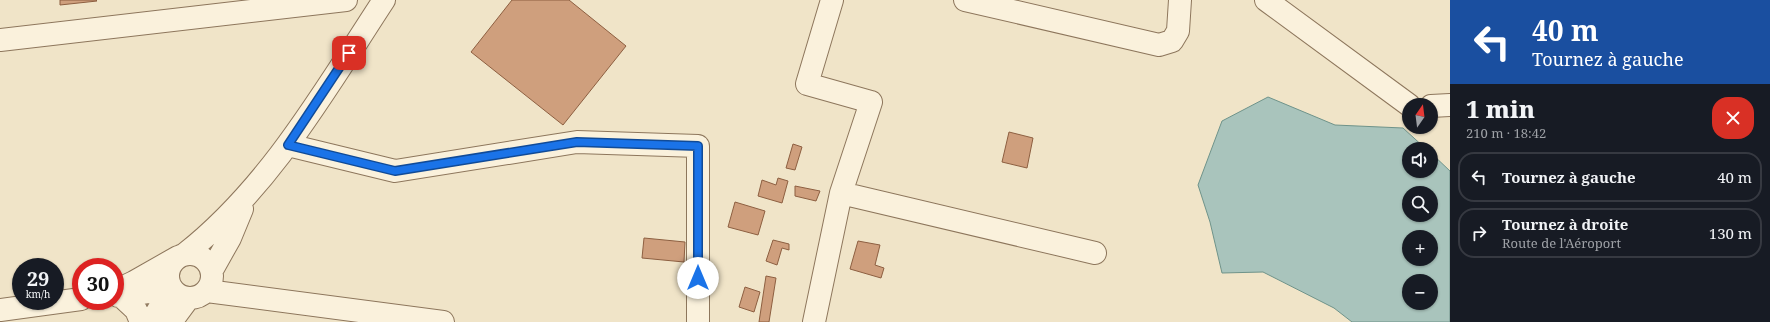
<!DOCTYPE html>
<html lang="fr">
<meta charset="utf-8">
<style>
body{margin:0;font-family:"Noto Serif",serif;background:#242831;color:#f1f3f6;height:100vh;display:flex;flex-direction:column;font-size:15px;white-space:nowrap}
*{box-sizing:border-box;margin:0}
p{font-size:13px;color:#9ea1a6}
.icon{flex:none;width:22px;height:22px;fill:none;stroke:currentColor;stroke-width:2;stroke-linecap:round;stroke-linejoin:round}
.map{position:relative;flex:1;overflow:hidden}
.panel{display:flex;flex-direction:column;background:#171b24;width:320px}
.panel>*{flex:none}
.top-card{background:#1a4fa0;color:#fff;overflow:hidden}
.needle{width:26px;rotate:14deg}
.buttons{position:absolute;left:1402px;top:98px;display:grid;gap:8px}
.buttons a{display:grid;place-items:center;width:36px;height:36px;border-radius:50%;background:#171b24;box-shadow:0 1px 3px #0004;font-size:20px}
.speed{position:absolute;left:12px;top:258px;display:flex;gap:8px;font-size:20px;font-weight:700;text-align:center}
.speed>*{display:grid;place-content:center;width:52px;height:52px;border-radius:50%;background:#171b24;box-shadow:0 1px 3px #0004;line-height:1}
.speed small{font-size:10px;font-weight:400}
.speed .limit{border:6px solid #d22;background:#fff;color:#111}
.pin{position:absolute;display:grid;place-items:center;width:34px;height:34px;color:#fff;margin:-17px;border-radius:8px;box-shadow:0 2px 6px #0006}
.me{position:absolute;width:44px;margin:-22px;rotate:0deg;stroke-linejoin:round;filter:drop-shadow(0 0 3px #0008)}
.turn{display:flex;align-items:center;gap:14px;height:84px;padding:0 16px;font-size:18px}
.turn .icon{width:52px;height:52px;stroke-width:2.5}
.turn b{display:block;font-size:28px;line-height:34px}
.round{display:grid;place-items:center;flex:none;width:42px;height:42px;border-radius:16px;background:#242831}
.overview{display:flex;align-items:center;justify-content:space-between;height:68px;padding:0 16px}
h1{font-size:24px;font-weight:800;line-height:30px}
ul{padding:0;list-style:none}
li{display:flex;align-items:center;gap:12px;height:50px;margin:0 8px 6px;padding:0 8px;border:2px solid #363941;border-radius:16px}
li div{flex:1}
li b{display:block;font-size:15px}
li em{font-style:normal}
main{display:flex;flex:1;min-height:0}
.map>svg:first-child{display:block}
.water{fill:#a9c4bc;stroke:#6f938a;fill-rule:evenodd}
.building{fill:#cf9f7d;stroke:#8d5f41}
.lines{fill:none;stroke-linecap:round;stroke-linejoin:round}
.minor-casing{stroke:#8d765c;stroke-width:24}
.minor{stroke:#faf1dc;stroke-width:22}
.route-casing{stroke:#114b97;stroke-width:10}
.route{stroke:#1a73e8;stroke-width:7}
</style>
<main>
<div class="map">
<svg width="1450" height="322" viewBox="0 0 1450 322">
<rect width="100%" height="100%" fill="#f0e4c8"/>
<!-- water -->
<path class="water" d="M 1268,97 L 1335,125 L 1403,128 L 1426,149 L 1409,149 L 1409,171 L 1431,171 L 1431,153 L 1450,171 L 1450,322 L 1352,322 L 1334,308 L 1263,272 L 1222,273 L 1210,222 L 1198,185 L 1222,121 ZM 1409,193 L 1431,193 L 1431,215 L 1409,215 ZM 1409,237 L 1431,237 L 1431,259 L 1409,259 ZM 1409,281 L 1431,281 L 1431,303 L 1409,303 Z"/>
<!-- building -->
<path class="building" d="M 60,0 L 96,0 L 97,1 L 60,5 Z
M 512,0 L 569,0 L 626,46 L 563,125 L 471,52 Z
M 1009,132 L 1033,138 L 1027,168 L 1002,162 Z
M 793,144 L 802,147 L 795,170 L 786,168 Z
M 778,178 L 788,181 L 782,203 L 758,196 L 762,180 L 776,185 Z
M 795,186 L 820,191 L 816,201 L 795,196 Z
M 735,202 L 765,211 L 758,235 L 728,227 Z
M 644,238 L 685,242 L 684,262 L 642,258 Z
M 773,240 L 789,244 L 789,250 L 782,248 L 777,265 L 766,261 Z
M 858,241 L 880,245 L 875,265 L 884,268 L 881,278 L 850,269 Z
M 766,276 L 776,278 L 769,322 L 759,322 Z
M 745,287 L 760,292 L 754,312 L 739,307 Z"/>
<g class="lines">
<!-- minor casing -->
<g class="minor-casing">
<path id="minor" d="M 965,0 L 1159,45 L 1172,41 L 1178,31 L 1180,0
M 1266,0 L 1409,105
M 0,40 L 346,0
M 1431,106 L 1450,105
M 288,145 L 395,171 L 577,142 L 698,146 L 698,322
M 841,193 L 1095,253
M168 276a22 22 0 1 1 44 0a22 22 0 1 1-44 0Z
M 185,254 C 270,187 325,90 384,0
M 212,270 L 230,238 L 242,209
M 115,291 L 134,282 L 178,257
M 207,291 L 443,322
M 118,296 L 171,289
M 121,296 L 136,310 L 141,322
M 0,310 L 81,299
M 151,322 L 171,289
M 171,322 L 188,299
M 814,322 L 841,193 L 871,102 L 807,84 L 832,0"/>
</g>
<!-- minor -->
<use href="#minor" class="minor"/>
</g>
<g class="lines">
<!-- route casing -->
<g class="route-casing">
<path id="route" d="M 349,53 L 288,145 L 395,171 L 577,142 L 698,146 L 698,278"/>
</g>
<!-- route -->
<use href="#route" class="route"/>
</g>
</svg>
<div class="buttons">
<a><svg class="needle" viewBox="-14 -14 28 28"><path d="M0-13l5 13h-10z" fill="#e53935"/><path d="M0 13l5-13h-10z" fill="#9ea1a6"/></svg></a>
<a><svg class="icon" aria-label="sound" viewBox="0 0 24 24"><path d="M4 9h4l5-4v14l-5-4H4zM17 9q2 3 0 6"/></svg></a>
<a><svg class="icon" aria-label="search" viewBox="0 0 24 24"><circle cx="10" cy="10" r="6"/><path d="M15 15l6 6"/></svg></a>
<a>+</a>
<a>−</a>
</div>
<div class="speed"><div>29<small>km/h</small></div><div class="limit">30</div></div>
<div class="pin" style="left:349px;top:53px;background:#d93025"><svg class="icon" aria-label="arrive" viewBox="0 0 24 24"><path d="M6 21V4h12l-3 4 3 4H6"/></svg></div>
<svg class="me" style="left:698px;top:278px" viewBox="-20 -20 40 40"><circle r="19" fill="#fff"/><path d="M0-13L10 11 0 6-10 11z" fill="#1a73e8"/></svg>
</div>
<section class="panel">
<div class="top-card">
<div class="turn"><svg class="icon" aria-label="left" viewBox="0 0 24 24"><path d="M17 20v-9H6M10 6l-5 5 5 5"/></svg><div><b>40 m</b>Tournez à gauche</div></div>
</div>
<div class="overview"><div><h1>1 min</h1><p>210 m · 18:42</p></div><a class="round" style="background:#d93025;color:#fff"><svg class="icon" aria-label="close" viewBox="0 0 24 24"><path d="M6 6l12 12M18 6L6 18"/></svg></a></div>
<ul>
<li><svg class="icon" aria-label="left" viewBox="0 0 24 24"><path d="M17 20v-9H6M10 6l-5 5 5 5"/></svg><div><b>Tournez à gauche</b></div><em>40 m</em></li>
<li><svg class="icon" aria-label="right" viewBox="0 0 24 24"><path d="M7 20v-9h11M14 6l5 5-5 5"/></svg><div><b>Tournez à droite</b><p>Route de l'Aéroport</p></div><em>130 m</em></li>
</ul>
</section>
</main>
